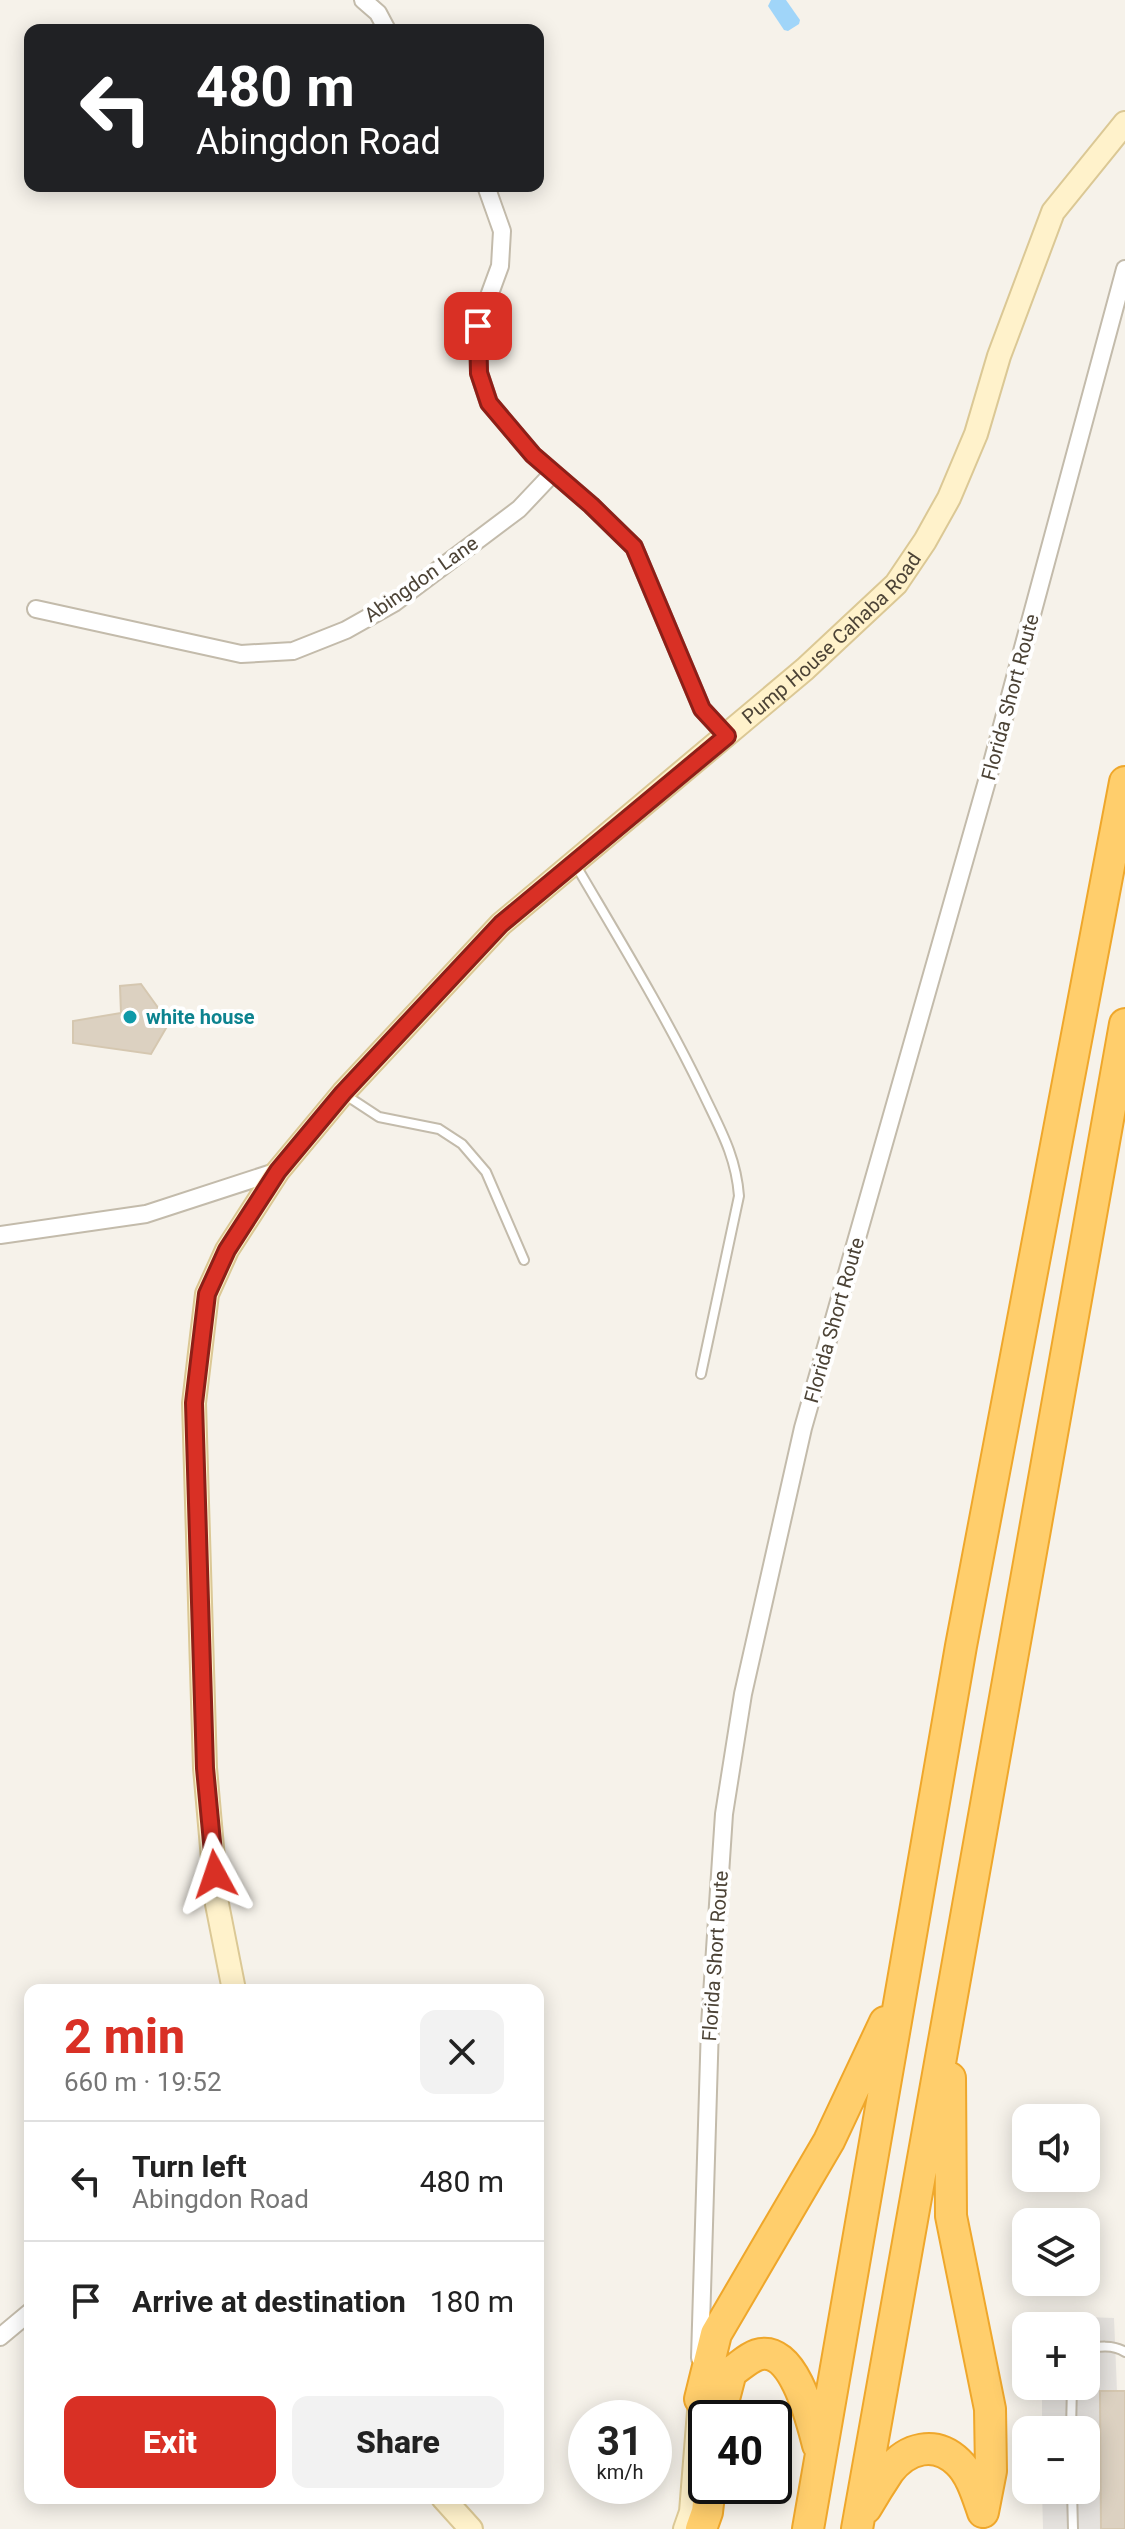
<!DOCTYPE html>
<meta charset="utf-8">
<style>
body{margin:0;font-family:Roboto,sans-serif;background:#f2f2f2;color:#222;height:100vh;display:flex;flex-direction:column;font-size:30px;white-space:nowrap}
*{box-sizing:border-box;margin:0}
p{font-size:26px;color:#767676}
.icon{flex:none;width:44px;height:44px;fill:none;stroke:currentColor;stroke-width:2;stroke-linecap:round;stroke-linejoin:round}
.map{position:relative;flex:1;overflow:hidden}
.sheet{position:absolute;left:24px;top:1984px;width:520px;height:520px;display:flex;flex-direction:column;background:#fff;border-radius:16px;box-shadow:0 4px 20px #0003}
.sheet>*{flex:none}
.banner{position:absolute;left:24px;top:24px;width:520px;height:168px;border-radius:16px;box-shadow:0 4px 20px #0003;background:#202124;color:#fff;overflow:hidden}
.controls{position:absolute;left:1012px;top:2104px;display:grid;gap:16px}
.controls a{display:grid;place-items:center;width:88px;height:88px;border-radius:16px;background:#fff;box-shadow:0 4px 20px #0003;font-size:40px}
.speed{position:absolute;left:568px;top:2400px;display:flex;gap:16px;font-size:40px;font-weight:700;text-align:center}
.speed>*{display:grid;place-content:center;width:104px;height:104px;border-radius:50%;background:#fff;box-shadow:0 4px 20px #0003;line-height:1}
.speed small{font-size:20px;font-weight:400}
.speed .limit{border:4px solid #111;border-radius:12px;background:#fff;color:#111}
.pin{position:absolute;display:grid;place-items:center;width:68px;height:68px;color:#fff;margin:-34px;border-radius:16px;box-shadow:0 4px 12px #0006}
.me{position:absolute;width:88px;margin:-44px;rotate:355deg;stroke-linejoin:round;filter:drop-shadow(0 0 6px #0008)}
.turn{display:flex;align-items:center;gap:28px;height:168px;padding:0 40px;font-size:36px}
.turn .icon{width:104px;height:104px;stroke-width:2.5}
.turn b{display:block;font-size:56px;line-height:68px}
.round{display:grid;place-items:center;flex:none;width:84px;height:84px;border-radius:16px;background:#f2f2f2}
.overview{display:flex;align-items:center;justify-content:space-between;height:136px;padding:0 40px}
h1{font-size:48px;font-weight:800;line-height:60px;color:#d93025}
.primary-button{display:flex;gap:16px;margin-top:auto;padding:16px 40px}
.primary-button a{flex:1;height:92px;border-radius:16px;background:#d93025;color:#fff;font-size:32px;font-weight:800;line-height:92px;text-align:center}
.primary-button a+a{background:#f2f2f2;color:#222}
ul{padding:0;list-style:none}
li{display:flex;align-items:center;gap:24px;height:120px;padding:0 40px;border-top:2px solid #e0e0e0}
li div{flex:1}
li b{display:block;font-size:30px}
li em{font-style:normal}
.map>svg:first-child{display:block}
.parking{fill:#e5e2de}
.water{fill:#a0d5f9}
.building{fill:#dcd1c1;stroke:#d5c7b0;stroke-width:2}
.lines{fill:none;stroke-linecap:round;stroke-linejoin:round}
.lane-casing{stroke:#c3bbab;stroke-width:12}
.street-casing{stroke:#c3bbab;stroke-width:20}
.secondary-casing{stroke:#dbc895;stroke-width:26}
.highway-casing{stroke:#efa72b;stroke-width:34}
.lane{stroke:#fff;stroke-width:8}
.street{stroke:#fff;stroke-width:16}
.secondary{stroke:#fff2cb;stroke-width:22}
.highway{stroke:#ffce6c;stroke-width:30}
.route-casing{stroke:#8d1f18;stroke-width:20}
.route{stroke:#d93025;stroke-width:14}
.culture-dot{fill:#0f9aa8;stroke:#fff;stroke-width:3}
.labels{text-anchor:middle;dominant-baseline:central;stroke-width:8;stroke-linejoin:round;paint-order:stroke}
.street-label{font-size:20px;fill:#4c4336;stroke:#fff}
.culture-label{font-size:20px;font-weight:bold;fill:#0d838f;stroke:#fff;text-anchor:start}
</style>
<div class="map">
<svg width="1125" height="2529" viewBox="0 0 1125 2529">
<rect width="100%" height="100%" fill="#f6f2ea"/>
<!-- parking -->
<path class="parking" d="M 1085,2317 L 1114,2318 L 1117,2391 L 1100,2391 L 1101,2529 L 1043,2529 L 1042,2490 L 1086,2490 L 1086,2430 L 1042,2430 L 1042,2386 L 1086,2386 L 1086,2326 L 1065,2326 Z"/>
<!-- water -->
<path class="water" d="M 771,0 L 786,0 L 800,20 L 799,24 L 788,31 L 784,30 L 768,6 Z"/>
<!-- building -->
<path class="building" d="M 141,984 L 169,1023 L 151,1054 L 73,1043 L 73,1021 L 121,1013 L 120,986 Z
M 1100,2391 L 1125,2391 L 1125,2529 L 1101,2529 Z"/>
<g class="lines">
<!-- lane casing -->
<g class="lane-casing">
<path id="lane" d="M 575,864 C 619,939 665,1014 703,1093 C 720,1129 736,1156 739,1196 L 701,1374
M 344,1094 L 379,1117 L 439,1129 L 462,1144 L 486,1172 L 524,1260
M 1086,2351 C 1097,2345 1114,2345 1125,2352
M 1071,2430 L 1072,2386
M 1072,2490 L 1073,2529"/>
</g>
<!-- street casing -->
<g class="street-casing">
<path id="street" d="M 363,0 L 378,13 L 387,30
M 486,186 L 502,231 L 500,266 L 478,326 L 479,373 L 489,403 L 533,455 L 591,505 L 634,547 L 702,709 L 727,736
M 36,609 L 241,654 L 293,651 L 346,630 L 394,603 L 519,509 L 553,473
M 0,1235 L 146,1214 L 278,1171
M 0,2337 L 30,2312
M 700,2358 L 710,2025 L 724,1814 L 743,1694 L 803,1428 L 989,774 L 1125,269"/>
</g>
<!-- secondary casing -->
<g class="secondary-casing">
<g id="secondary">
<path id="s1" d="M 234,1990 L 217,1904 L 205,1768 L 194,1403 L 207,1294 L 227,1250 L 278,1171 L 343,1093 L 501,924 L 805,669 L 896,584 L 925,541 L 949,498 L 976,434 L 999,356 L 1053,212 L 1125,123"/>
<path d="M 443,2498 L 471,2529"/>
<path d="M 685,2529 L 691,2512 L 700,2399"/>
</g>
</g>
<!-- highway casing -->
<g class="highway-casing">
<path id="highway" d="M 950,2078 L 951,2216 L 990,2409 L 991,2471 L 983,2512
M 700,2399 L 716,2334 L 829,2141 L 885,2022
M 719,2418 L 731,2372 C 739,2367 748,2358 757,2355 C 794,2343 812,2422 818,2445
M 866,2508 C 873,2496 881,2483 889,2471 C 907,2448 935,2440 958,2462 C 971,2474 977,2495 983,2512
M 701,2529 L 707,2512 L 710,2486
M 808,2529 L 961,1646 L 1125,782
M 857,2529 L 1125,1024"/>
</g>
<!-- lane -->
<use href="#lane" class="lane"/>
<!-- street -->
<use href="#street" class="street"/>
<!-- secondary -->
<use href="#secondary" class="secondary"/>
<!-- highway -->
<use href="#highway" class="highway"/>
</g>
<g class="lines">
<!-- route casing -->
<g class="route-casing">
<path id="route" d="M 215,1874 L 205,1768 L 194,1403 L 207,1294 L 227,1250 L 278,1171 L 343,1093 L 501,924 L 727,736 L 702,709 L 634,547 L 591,505 L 533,455 L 489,403 L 479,373 L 478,326"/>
</g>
<!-- route -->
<use href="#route" class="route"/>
</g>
<!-- markers -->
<circle class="culture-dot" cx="130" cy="1017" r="8"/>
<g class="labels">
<!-- street labels -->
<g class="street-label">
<text transform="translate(421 579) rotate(-35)">Abingdon Lane</text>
<text stroke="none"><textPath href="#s1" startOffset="1612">Pump House Cahaba Road</textPath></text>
<text transform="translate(1010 697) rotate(-75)">Florida Short Route</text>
<text transform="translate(834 1320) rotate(-74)">Florida Short Route</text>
<text transform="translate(715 1956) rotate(-86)">Florida Short Route</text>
</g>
<!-- culture labels -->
<g class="culture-label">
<text x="146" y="1017">white house</text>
</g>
</g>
</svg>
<div class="controls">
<a><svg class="icon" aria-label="sound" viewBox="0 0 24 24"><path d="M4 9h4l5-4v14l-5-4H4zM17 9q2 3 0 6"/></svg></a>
<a><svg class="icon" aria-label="layers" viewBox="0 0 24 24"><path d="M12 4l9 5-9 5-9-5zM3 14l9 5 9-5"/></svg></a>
<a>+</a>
<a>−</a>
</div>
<div class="speed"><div>31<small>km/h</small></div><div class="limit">40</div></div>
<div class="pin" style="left:478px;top:326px;background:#d93025"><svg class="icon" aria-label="arrive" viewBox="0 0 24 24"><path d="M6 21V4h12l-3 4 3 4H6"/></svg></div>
<svg class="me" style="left:215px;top:1874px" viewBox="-20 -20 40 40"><path d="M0-17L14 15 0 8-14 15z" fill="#d93025" stroke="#fff" stroke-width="4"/></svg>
<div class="banner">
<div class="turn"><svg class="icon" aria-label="left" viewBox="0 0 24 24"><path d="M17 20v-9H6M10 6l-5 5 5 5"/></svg><div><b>480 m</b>Abingdon Road</div></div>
</div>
<section class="sheet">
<div class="overview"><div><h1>2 min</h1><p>660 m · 19:52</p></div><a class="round"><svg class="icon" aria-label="close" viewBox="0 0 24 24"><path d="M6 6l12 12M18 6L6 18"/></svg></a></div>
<ul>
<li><svg class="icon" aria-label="left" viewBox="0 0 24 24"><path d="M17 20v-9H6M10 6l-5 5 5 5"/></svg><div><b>Turn left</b><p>Abingdon Road</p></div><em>480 m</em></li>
<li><svg class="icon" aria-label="arrive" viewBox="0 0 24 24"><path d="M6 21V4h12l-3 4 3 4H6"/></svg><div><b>Arrive at destination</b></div><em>180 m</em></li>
</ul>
<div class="primary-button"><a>Exit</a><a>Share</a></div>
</section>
</div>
